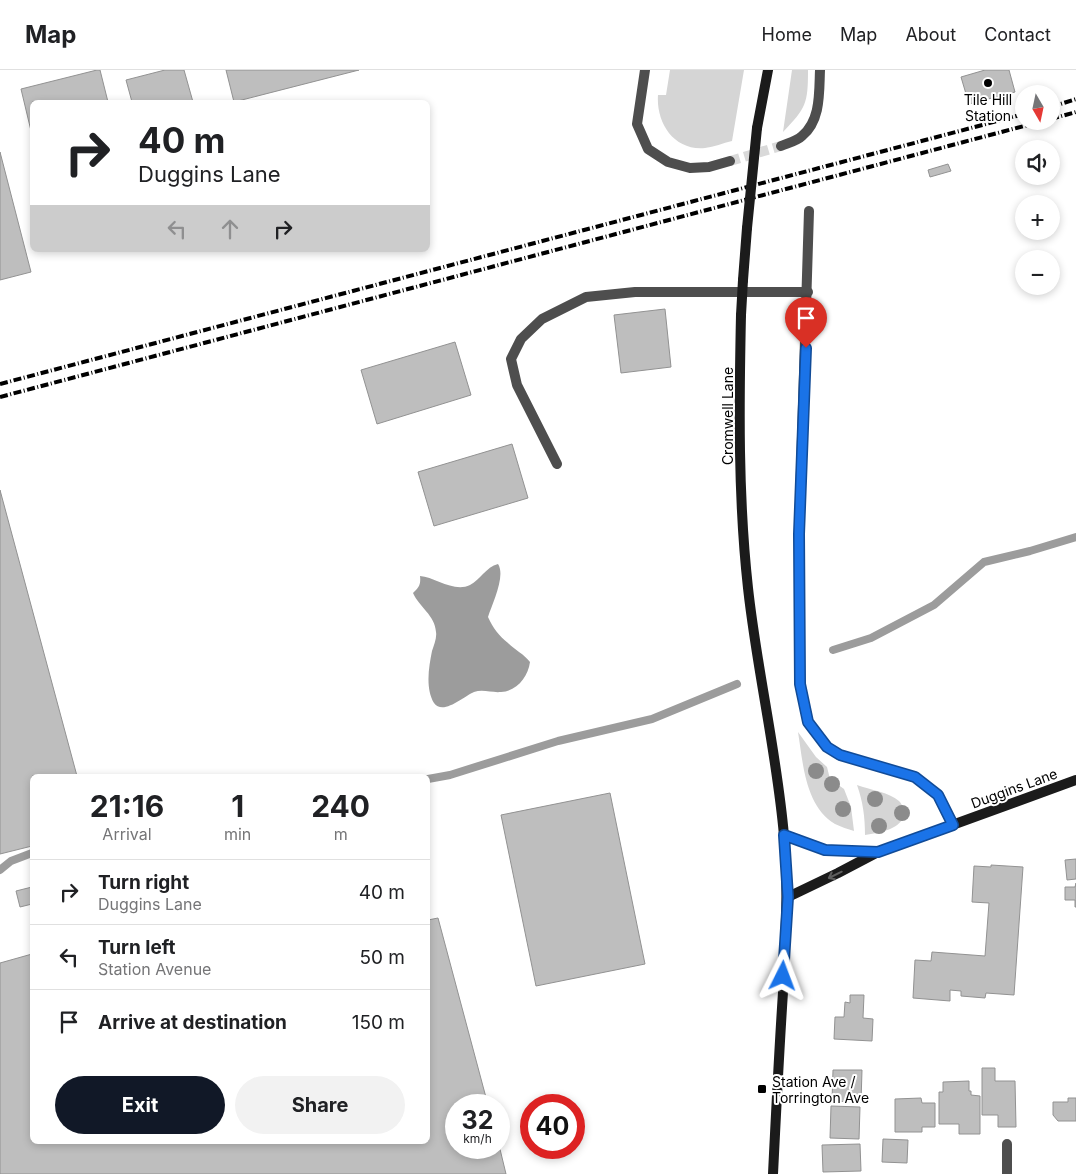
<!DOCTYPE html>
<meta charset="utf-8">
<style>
body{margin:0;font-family:Inter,sans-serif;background:#f2f2f2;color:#202124;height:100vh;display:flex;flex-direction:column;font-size:19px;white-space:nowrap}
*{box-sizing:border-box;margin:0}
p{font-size:16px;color:#757577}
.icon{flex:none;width:28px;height:28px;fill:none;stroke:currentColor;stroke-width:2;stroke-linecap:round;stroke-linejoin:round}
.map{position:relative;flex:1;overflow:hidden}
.panel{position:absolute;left:30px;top:704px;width:400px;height:370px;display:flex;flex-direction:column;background:#fff;border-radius:8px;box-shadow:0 2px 8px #0003}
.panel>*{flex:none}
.hud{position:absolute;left:30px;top:30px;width:400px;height:152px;border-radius:8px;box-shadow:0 2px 8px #0003;background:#fff;color:#202124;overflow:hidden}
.needle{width:32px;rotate:171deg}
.tools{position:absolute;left:1015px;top:15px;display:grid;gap:10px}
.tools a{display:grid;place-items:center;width:45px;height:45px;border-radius:50%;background:#fff;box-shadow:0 2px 8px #0003;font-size:25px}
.speed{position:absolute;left:445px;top:1024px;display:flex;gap:10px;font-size:25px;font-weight:700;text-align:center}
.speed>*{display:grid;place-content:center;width:65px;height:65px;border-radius:50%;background:#fff;box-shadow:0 2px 8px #0003;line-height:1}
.speed small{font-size:12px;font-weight:400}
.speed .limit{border:8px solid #d22;background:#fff;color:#111}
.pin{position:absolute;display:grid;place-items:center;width:42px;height:42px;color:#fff;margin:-51px -21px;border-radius:50% 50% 50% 0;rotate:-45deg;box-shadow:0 0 5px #0007}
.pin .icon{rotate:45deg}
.me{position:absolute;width:55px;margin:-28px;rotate:3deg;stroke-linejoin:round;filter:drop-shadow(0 0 4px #0008)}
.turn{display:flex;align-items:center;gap:18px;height:105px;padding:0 25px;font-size:22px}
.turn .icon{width:65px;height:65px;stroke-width:2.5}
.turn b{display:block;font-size:35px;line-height:42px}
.lanes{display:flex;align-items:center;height:48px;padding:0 25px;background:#0003;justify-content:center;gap:25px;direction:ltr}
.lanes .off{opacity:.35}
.eta{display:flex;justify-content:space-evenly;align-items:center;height:85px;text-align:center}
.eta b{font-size:30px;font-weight:700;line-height:35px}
.action{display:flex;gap:10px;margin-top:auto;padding:10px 25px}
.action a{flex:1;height:58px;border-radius:30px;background:#111827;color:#fff;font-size:20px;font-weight:700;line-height:58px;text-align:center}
.action a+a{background:#f2f2f2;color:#202124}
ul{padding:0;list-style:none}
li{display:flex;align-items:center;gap:15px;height:65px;padding:0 25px;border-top:1px solid #e0e0e0}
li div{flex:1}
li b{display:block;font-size:19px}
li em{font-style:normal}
header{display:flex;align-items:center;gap:30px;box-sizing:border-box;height:70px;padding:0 25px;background:#fff;border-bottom:1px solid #e0e0e0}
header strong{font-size:24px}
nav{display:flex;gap:28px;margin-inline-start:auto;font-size:18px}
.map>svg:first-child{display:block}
.green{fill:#d5d5d5}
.water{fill:#9c9c9c}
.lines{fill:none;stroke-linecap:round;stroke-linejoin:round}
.stream{stroke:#9c9c9c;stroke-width:8}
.building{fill:#bebebe;stroke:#929292}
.street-tunnel{stroke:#d9d9d9;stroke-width:10;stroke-dasharray:10 5;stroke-linecap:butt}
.lane{stroke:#4e4e4e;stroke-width:10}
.street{stroke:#4e4e4e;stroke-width:10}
.secondary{stroke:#1b1b1b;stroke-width:10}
.rail{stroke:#000;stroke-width:4;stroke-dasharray:8 2.5 1 2.5;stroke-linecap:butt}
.secondary-bridge{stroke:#1b1b1b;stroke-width:10}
.tree{fill:#8b8b8b}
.oneway{stroke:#5f5f5f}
.route-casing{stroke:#114b97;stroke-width:12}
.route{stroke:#1a73e8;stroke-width:9}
.poi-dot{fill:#000;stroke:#fff;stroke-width:2}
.labels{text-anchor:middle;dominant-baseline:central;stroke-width:4;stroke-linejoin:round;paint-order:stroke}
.poi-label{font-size:14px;fill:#000;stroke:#fff}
.street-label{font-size:14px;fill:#000;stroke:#fff}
</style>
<header>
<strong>Map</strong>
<nav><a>Home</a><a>Map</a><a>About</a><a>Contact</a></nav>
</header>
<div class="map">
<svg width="1076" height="1104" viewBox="0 0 1076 1104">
<rect width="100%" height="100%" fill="#fff"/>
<!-- green -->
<path class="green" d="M 670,0 L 744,0 L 732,71 C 723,73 714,77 705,78 C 674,81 656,53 658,25 L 666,25 Z
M 792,0 L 808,0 C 808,34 806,38 783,62 Z
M 798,662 L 816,687 L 827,697 L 830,709 L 844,719 L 851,737 L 854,761 C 848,759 841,757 835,754 C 805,736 803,693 798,662 Z
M 857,715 C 870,720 889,722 899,731 C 903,735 904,741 905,746 C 896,761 881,762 865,765 C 865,747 863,732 857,715 Z"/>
<!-- water -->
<path class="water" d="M 498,494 C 506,506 492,534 488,547 C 493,558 499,566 508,573 C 515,580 524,584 530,592 C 528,607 517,621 501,622 C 492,623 483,619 474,622 C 464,626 443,646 434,633 C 425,618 429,596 432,581 C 434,575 437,568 436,562 C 435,545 419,537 413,523 C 419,518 421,514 420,506 C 435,507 454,523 470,515 C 480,510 486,497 498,494 Z"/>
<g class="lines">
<!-- stream -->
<path class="stream" d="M 833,580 L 871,568 L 934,535 L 984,492 L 1030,481 L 1076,467
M 428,709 L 450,705 L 558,671 L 652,649 L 737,614
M 0,800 L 11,791 L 32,783"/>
</g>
<!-- building -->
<path class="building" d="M 97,0 L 100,0 L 108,32 L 32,32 L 32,65 L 21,19 Z
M 165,0 L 184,0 L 193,32 L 132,32 L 126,10 Z
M 226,0 L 359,0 L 234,32 Z
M 985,0 L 1009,0 L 1015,22 L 969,34 L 961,7 Z
M 0,82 L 31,202 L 0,210 Z
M 948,94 L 951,101 L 930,107 L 928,100 Z
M 665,239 L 671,297 L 621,303 L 614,245 Z
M 455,272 L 471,325 L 377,354 L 361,300 Z
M 512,374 L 528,428 L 434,456 L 418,402 Z
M 0,420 L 77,706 L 32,706 L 32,776 L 0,784 Z
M 610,723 L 645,894 L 536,916 L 501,745 Z
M 1076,789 L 1076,809 L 1067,810 L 1065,790 Z
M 991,795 L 1023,797 L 1014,925 L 986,923 L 985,928 L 961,926 L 961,921 L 950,920 L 950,931 L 913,928 L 915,890 L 931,891 L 932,882 L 985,886 L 989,833 L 972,832 L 974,796 L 991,797 Z
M 1076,813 L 1076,837 L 1075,837 L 1075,830 L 1065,830 L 1065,817 L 1075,817 Z
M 32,817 L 32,834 L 20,837 L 16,821 Z
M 438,848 L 488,1035 L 456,1035 L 456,1078 L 499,1078 L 499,1075 L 506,1104 L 0,1104 L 0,893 L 32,884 L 32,1071 L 428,1071 L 428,850 Z
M 850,925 L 864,925 L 863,948 L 873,949 L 872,971 L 834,969 L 835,947 L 844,947 L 845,932 L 850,933 Z
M 982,998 L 995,998 L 995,1011 L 1015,1011 L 1016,1057 L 998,1057 L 998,1045 L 982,1045 Z
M 833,1000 L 862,1000 L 861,1032 L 832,1031 Z
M 969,1011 L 969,1021 L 971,1021 L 971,1025 L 980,1026 L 980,1064 L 959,1064 L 959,1054 L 939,1054 L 939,1022 L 943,1022 L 943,1012 Z
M 921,1028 L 922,1033 L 935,1033 L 935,1057 L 922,1057 L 922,1062 L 895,1062 L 895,1029 Z
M 1068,1028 L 1076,1028 L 1076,1051 L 1058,1051 L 1053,1045 L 1053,1032 L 1068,1032 Z
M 831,1036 L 860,1037 L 859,1069 L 830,1068 Z
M 883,1069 L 908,1070 L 907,1093 L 882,1092 Z
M 860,1074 L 861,1101 L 823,1102 L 822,1075 Z"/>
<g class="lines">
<!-- street-tunnel -->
<path class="street-tunnel" d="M 730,91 L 781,76"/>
<!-- lane -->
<path class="lane" d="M 557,394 L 517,315 L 511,289 L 521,269 L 542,249 L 586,227 L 635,222 L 808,222"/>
<!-- street -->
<path class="street" d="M 645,0 L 637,54 L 648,79 L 668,92 L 690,98 L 709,97 L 730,91
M 781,76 C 788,73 797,71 802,66 C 821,50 819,23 820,0
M 809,141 L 799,464 L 800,614 L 808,653 L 827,677 L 840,685 L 915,707 L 938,725 L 953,755
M 1007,1104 L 1007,1074"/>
<!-- secondary -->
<path class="secondary" d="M 757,58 L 768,0
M 743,210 L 747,158
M 741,245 C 739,336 738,427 748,518 C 757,601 777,683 784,766 C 789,818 785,870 783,922 C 779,983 776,1043 773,1104
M 784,765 L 825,780 L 877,782
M 788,827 L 838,803 L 878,782 L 1076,710"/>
<!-- rail -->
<path class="rail" d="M 1051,37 L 1076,29
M 1051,49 L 1076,42
M 0,314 L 1024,44
M 0,327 L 1043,51"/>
<!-- secondary-bridge -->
<path class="secondary-bridge" d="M 747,158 L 757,58
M 741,245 L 743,210"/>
</g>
<!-- trees -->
<g class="tree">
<circle cx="816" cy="701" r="8"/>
<circle cx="832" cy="714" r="8"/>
<circle cx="875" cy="729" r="8"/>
<circle cx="843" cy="739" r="8"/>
<circle cx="902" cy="743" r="8"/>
<circle cx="879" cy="756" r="8"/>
</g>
<!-- one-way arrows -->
<defs><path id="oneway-shaft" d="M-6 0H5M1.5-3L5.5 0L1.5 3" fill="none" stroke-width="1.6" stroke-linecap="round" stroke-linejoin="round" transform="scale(1.25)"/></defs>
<use class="oneway" href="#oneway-shaft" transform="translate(835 805) rotate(154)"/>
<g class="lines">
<!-- route casing -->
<g class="route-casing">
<path id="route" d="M 783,906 L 788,827 L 784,765 L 825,780 L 878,782 L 953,755 L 938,725 L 915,707 L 840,685 L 827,677 L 808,652 L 800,614 L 799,464 L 806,278"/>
</g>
<!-- route -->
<use href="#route" class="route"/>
</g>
<!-- markers -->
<g class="poi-dot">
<circle cx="988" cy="13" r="5"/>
<rect x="757" y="1014" width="10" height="10" rx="2.5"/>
</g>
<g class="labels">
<!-- poi labels -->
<g class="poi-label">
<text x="988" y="29">Tile Hill<tspan x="988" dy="16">Station</tspan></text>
<text x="772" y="1011" text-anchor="start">Station Ave /<tspan x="772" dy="16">Torrington Ave</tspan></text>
</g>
<!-- street labels -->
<g class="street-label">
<text transform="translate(727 346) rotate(-90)">Cromwell Lane</text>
<text transform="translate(1014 718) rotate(-20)">Duggins Lane</text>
</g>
</g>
</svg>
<div class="tools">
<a><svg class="needle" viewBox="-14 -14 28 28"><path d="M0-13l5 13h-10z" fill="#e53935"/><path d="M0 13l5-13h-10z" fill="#757577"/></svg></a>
<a><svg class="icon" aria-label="sound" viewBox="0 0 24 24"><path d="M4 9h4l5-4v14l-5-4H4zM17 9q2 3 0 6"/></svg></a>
<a>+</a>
<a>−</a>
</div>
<div class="speed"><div>32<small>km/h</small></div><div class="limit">40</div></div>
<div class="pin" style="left:806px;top:278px;background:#d93025"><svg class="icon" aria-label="arrive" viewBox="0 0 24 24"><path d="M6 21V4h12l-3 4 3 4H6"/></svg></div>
<svg class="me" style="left:783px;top:906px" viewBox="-20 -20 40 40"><path d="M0-17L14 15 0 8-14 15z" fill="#1a73e8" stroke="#fff" stroke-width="4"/></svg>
<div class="hud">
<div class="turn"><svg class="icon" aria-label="right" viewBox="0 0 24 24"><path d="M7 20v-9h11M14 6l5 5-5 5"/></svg><div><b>40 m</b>Duggins Lane</div></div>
<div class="lanes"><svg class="icon off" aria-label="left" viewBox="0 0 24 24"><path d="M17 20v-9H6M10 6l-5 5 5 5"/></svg><svg class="icon off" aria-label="ahead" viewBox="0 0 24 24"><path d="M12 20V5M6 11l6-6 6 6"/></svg><svg class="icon" aria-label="right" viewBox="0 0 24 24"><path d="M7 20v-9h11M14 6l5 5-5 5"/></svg></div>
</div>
<section class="panel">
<div class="eta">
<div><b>21:16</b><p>Arrival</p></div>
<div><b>1</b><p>min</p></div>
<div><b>240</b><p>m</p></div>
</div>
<ul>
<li><svg class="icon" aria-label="right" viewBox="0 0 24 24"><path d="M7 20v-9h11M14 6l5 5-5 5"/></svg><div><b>Turn right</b><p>Duggins Lane</p></div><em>40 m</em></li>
<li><svg class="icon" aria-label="left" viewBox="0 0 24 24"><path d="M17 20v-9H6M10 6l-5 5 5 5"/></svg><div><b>Turn left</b><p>Station Avenue</p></div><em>50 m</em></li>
<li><svg class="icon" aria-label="arrive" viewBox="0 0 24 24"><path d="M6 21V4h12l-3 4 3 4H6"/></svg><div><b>Arrive at destination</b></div><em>150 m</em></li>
</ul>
<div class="action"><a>Exit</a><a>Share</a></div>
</section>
</div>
